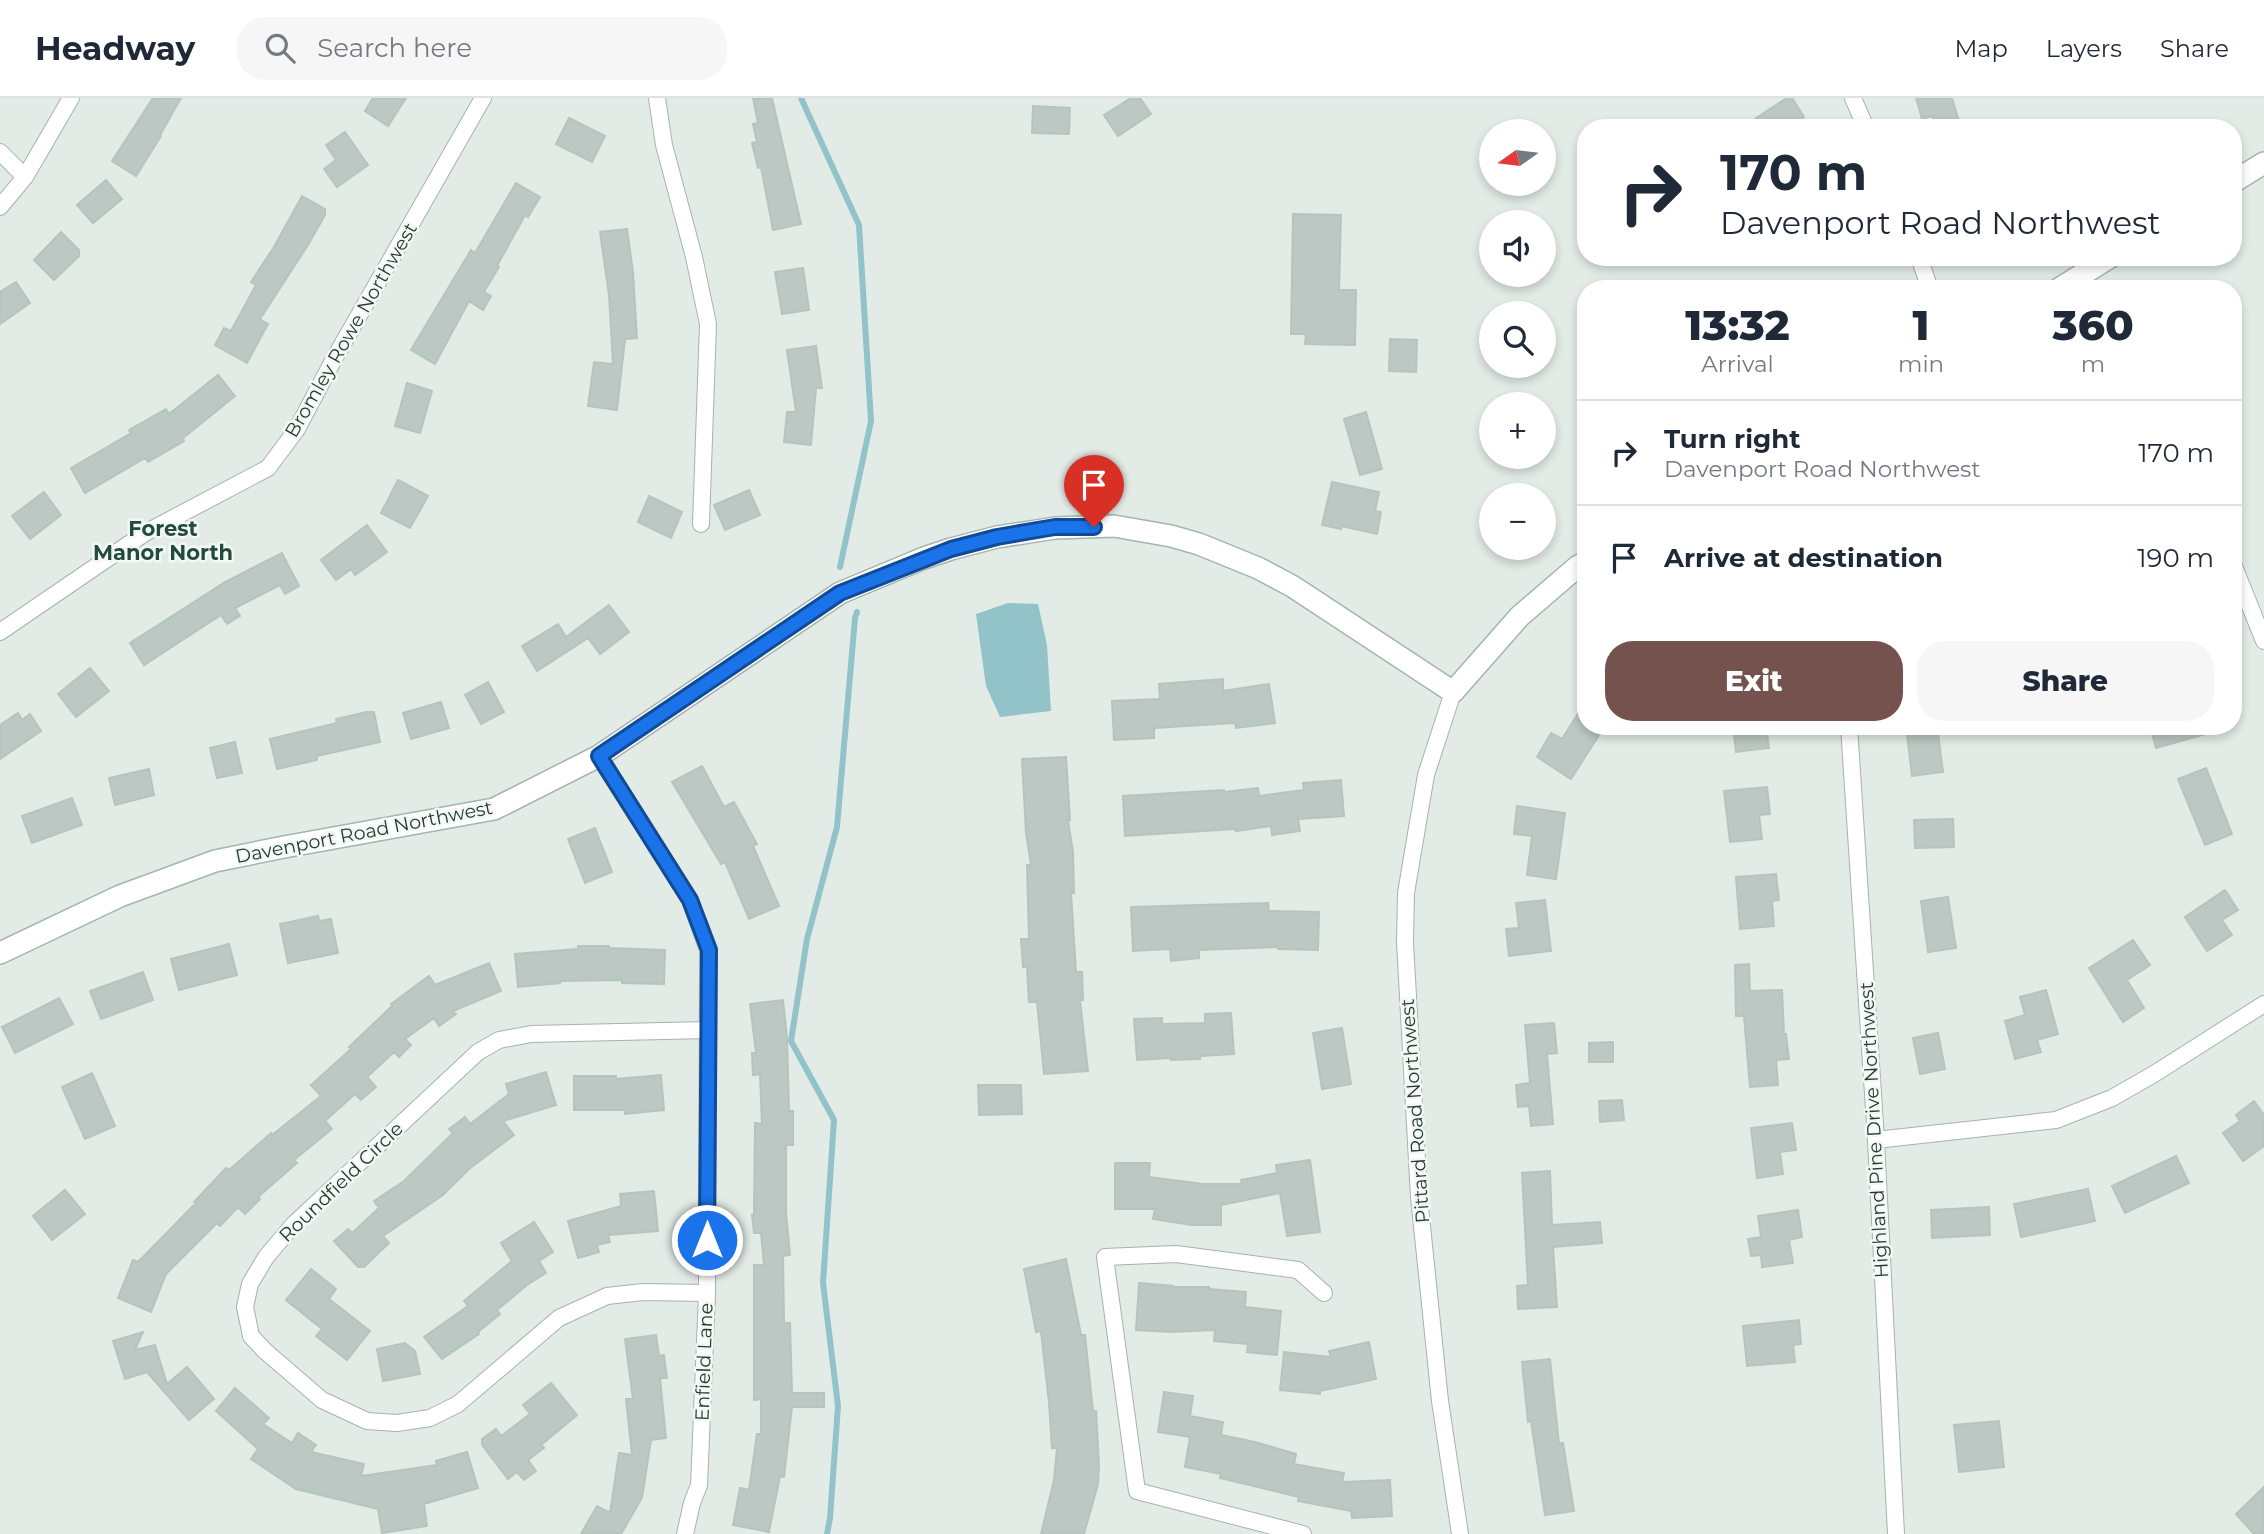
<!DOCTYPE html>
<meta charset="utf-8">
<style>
body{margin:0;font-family:Montserrat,sans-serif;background:#f6f6f7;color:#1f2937;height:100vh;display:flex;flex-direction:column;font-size:26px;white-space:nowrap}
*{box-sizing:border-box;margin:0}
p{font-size:23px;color:#747a83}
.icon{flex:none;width:38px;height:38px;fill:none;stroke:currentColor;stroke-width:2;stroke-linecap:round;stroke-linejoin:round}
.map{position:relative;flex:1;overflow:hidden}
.sheet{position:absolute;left:1577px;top:182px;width:665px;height:455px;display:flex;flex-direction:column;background:#fff;border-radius:28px;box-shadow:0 4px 10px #0003}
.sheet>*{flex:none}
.guide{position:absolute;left:1577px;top:21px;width:665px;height:147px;border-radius:28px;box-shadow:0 4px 10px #0003;background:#fff;color:#1f2937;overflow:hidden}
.needle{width:46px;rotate:256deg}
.tools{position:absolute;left:1479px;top:21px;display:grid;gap:14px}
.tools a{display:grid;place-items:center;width:77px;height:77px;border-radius:50%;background:#fff;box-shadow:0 4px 10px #0003;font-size:35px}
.pin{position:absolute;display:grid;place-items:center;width:60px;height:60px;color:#fff;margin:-72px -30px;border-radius:50% 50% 50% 0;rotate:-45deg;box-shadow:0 0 7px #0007}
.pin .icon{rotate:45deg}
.me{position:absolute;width:77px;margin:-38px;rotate:0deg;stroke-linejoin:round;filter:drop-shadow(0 0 5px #0008)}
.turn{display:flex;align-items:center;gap:24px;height:147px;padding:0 28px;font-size:32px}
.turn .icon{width:91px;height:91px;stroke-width:2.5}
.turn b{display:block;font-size:49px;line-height:60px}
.eta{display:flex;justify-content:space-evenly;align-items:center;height:119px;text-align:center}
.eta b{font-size:42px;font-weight:800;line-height:49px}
.cta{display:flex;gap:14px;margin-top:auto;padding:14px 28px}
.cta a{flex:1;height:80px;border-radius:28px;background:#76524f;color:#fff;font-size:28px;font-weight:800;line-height:80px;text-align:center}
.cta a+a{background:#f6f6f7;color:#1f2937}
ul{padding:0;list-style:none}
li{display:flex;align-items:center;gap:21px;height:105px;padding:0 28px;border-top:2px solid #e0e1e3}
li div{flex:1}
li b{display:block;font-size:26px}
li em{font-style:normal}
header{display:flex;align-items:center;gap:42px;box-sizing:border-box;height:98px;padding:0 35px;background:#fff;border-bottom:2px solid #e0e1e3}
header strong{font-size:33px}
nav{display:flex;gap:38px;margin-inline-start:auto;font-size:24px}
.search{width:490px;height:63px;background:#f6f6f7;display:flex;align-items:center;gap:18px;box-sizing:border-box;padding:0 24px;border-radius:28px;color:#747a83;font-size:26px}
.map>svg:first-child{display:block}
.water{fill:#92c3c9}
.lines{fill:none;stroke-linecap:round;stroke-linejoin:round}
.stream{stroke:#92c3c9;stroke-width:6}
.building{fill:#bcc8c3;stroke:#b6c4be;stroke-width:2}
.street-casing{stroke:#a6b2ae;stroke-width:18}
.secondary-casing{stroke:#a3b5ae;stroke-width:24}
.street{stroke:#fff;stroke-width:16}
.secondary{stroke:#fff;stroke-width:21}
.route-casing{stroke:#114b97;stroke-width:18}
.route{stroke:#1a73e8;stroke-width:12}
.labels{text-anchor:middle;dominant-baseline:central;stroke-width:5;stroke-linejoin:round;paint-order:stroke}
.street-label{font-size:19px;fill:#253a34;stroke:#f3f8f5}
.neighbourhood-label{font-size:21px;font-weight:bold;fill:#234a3f;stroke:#f3f8f5}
</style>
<header>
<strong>Headway</strong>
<div class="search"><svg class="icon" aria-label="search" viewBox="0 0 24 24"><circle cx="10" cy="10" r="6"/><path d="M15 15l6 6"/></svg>Search here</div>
<nav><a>Map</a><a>Layers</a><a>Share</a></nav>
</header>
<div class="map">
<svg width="2264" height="1436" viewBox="0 0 2264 1436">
<rect width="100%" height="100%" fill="#e3ebe7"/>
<!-- water -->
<path class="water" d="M 1008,505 L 1038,506 L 1047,547 L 1051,613 L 1000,619 L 986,588 L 976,516 Z"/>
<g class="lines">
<!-- stream -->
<path class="stream" d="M 801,0 L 859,127 L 871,323 L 840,469
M 827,1436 L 830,1420 L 838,1308 L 823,1185 L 834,1022 L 791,943 L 807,841 L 837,729 L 855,520 L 857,514"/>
</g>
<!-- building -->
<path class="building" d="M 153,0 L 181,0 L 160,37 L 161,38 L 136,78 L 112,63 Z
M 373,0 L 406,0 L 388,28 L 365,13 Z
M 753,0 L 772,0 L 801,126 L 773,132 L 761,69 L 758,70 L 752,45 L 757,44 L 753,26 L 758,25 Z
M 1131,0 L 1140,0 L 1151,16 L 1118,38 L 1104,17 Z
M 1787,0 L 1792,0 L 1804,19 L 1799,23 L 1803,30 L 1763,30 L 1756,20 Z
M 1916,0 L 1952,0 L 1961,30 L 1936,30 L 1932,18 L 1922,21 Z
M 1033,8 L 1070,10 L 1069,36 L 1032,35 Z
M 569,20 L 605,38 L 592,64 L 556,46 Z
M 345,34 L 368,67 L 337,89 L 324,71 L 336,62 L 326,47 Z
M 106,82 L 122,101 L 93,125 L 77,107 Z
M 516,85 L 540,99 L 528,119 L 525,117 L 497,168 L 499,169 L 484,194 L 491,198 L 483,212 L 469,203 L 435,266 L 411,252 L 471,152 L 475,155 Z
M 302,98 L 325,111 L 325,117 L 308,147 L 260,221 L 268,226 L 247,265 L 215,247 L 224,230 L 231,233 L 256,187 L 251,184 L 274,149 Z
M 1293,116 L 1341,117 L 1339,192 L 1356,192 L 1355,247 L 1305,246 L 1306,236 L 1291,236 Z
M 627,131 L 633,174 L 637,240 L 625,241 L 617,312 L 588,308 L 594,264 L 613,266 L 609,197 L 600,134 Z
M 61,134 L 79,152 L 79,158 L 54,182 L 34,162 Z
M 803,170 L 809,212 L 782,216 L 775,174 Z
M 16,184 L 30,205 L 0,226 L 0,194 Z
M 1390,241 L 1417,242 L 1416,274 L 1389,273 Z
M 816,248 L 822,290 L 816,290 L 811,347 L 784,344 L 787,314 L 796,314 L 787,252 Z
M 218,277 L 235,298 L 183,340 L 184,343 L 148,364 L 145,360 L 85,395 L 71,370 L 131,335 L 129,332 L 166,311 L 169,316 Z
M 407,285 L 432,293 L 420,335 L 395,328 Z
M 1366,314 L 1382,371 L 1360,377 L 1344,321 Z
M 398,382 L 428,398 L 410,430 L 381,415 Z
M 1332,384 L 1379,394 L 1375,413 L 1381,414 L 1377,436 L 1342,428 L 1341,431 L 1322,427 Z
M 749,392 L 760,417 L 725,432 L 714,407 Z
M 44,394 L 61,417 L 30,441 L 12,418 Z
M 649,398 L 682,414 L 671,440 L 638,424 Z
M 367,427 L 387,454 L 355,477 L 351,471 L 336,482 L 321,462 Z
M 282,455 L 299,488 L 285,496 L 280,487 L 235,510 L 240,518 L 227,526 L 221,517 L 144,567 L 130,545 L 225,484 Z
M 609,507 L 629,534 L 600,556 L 588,540 L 537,573 L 522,548 L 558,526 L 566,539 Z
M 90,570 L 109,593 L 76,619 L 58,596 Z
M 1223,581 L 1223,593 L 1269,586 L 1275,625 L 1236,630 L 1235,625 L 1154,630 L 1154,640 L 1114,642 L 1112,603 L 1160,601 L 1159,586 Z
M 488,584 L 504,614 L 481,626 L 465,597 Z
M 1586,603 L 1586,628 L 1599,637 L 1571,681 L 1537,659 L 1551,635 L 1562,641 Z
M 441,604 L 449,630 L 411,641 L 403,615 Z
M 367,614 L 374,614 L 380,644 L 317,658 L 317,662 L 277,671 L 270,641 L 337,625 L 336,621 Z
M 18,615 L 22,622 L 30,616 L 41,633 L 0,661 L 0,627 Z
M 1733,628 L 1766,628 L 1769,650 L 1736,654 Z
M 1906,628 L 1937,628 L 1943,674 L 1912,678 Z
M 2150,628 L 2216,628 L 2216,633 L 2156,650 Z
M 235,644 L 242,675 L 217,680 L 210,650 Z
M 1066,659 L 1070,722 L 1068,722 L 1073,754 L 1074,795 L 1071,795 L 1076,874 L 1082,874 L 1083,902 L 1080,902 L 1088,973 L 1044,976 L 1037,904 L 1029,904 L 1027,869 L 1023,869 L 1021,841 L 1029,841 L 1027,767 L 1031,767 L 1026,735 L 1022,661 Z
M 702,668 L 724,709 L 734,704 L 757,746 L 753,748 L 779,808 L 749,821 L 725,764 L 721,766 L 672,684 Z
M 2206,670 L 2232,736 L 2205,747 L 2178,681 Z
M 149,671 L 154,697 L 115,707 L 109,680 Z
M 1341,682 L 1344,718 L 1298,721 L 1300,733 L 1272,737 L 1271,728 L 1236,733 L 1236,731 L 1125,738 L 1123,698 L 1224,692 L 1224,694 L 1258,690 L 1259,698 L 1304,692 L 1303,685 Z
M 1767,689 L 1770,716 L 1759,717 L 1762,741 L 1730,744 L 1724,693 Z
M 72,700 L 82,727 L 32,745 L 22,718 Z
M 1517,708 L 1565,715 L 1556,781 L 1527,777 L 1532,738 L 1514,736 Z
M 1953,721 L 1954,749 L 1915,750 L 1914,722 Z
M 595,730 L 612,774 L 585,785 L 568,741 Z
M 1776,776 L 1779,802 L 1772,803 L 1774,828 L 1740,831 L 1736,779 Z
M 2225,792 L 2238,812 L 2222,822 L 2232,837 L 2207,853 L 2185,819 Z
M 1948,799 L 1956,850 L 1928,854 L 1921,803 Z
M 1545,802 L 1551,853 L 1509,858 L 1506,831 L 1519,830 L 1516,805 Z
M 1268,805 L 1269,813 L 1319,814 L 1318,852 L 1278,851 L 1278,849 L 1199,852 L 1199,860 L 1171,863 L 1170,851 L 1133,853 L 1131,809 Z
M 318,818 L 319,823 L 331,821 L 338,855 L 288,865 L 280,826 Z
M 2133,842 L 2150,867 L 2127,882 L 2144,910 L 2123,924 L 2089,870 Z
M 229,846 L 237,877 L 179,892 L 171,861 Z
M 578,848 L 609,848 L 609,850 L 665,852 L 664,886 L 622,885 L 622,882 L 560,883 L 560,885 L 518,889 L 515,856 L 578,851 Z
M 489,865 L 501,893 L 453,913 L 456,916 L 439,928 L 434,920 L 405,941 L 411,947 L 399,959 L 394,954 L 367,979 L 376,989 L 361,1002 L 355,996 L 325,1023 L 332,1031 L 294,1062 L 297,1065 L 258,1099 L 260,1101 L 245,1116 L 238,1109 L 220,1128 L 217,1125 L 166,1176 L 151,1214 L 118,1200 L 133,1162 L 138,1164 L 196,1105 L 194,1104 L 226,1070 L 229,1072 L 271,1035 L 272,1037 L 321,998 L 311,987 L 351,951 L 349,949 L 392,908 L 391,906 L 429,878 L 435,887 Z
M 1749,866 L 1750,893 L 1782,892 L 1784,936 L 1786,936 L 1789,961 L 1776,962 L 1778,987 L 1750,989 L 1744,918 L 1736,918 L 1735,867 Z
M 143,874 L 153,902 L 101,921 L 90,893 Z
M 2046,892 L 2058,936 L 2037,942 L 2041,954 L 2015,961 L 2005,923 L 2025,917 L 2020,899 Z
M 59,900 L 73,926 L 15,955 L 2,929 Z
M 783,902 L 787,940 L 789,1013 L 793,1013 L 793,1047 L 786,1047 L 786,1114 L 790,1157 L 783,1158 L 784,1225 L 790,1225 L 792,1295 L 824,1295 L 824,1309 L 792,1309 L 784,1379 L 780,1378 L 769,1434 L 733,1427 L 740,1390 L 749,1392 L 757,1336 L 761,1336 L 761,1301 L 754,1302 L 754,1167 L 764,1167 L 761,1135 L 754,1135 L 752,1117 L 754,1117 L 755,1025 L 762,1026 L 760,976 L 753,977 L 752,955 L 756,955 L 750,906 Z
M 1231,915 L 1234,956 L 1200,958 L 1200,961 L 1171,962 L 1171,960 L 1137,962 L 1134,921 L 1162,920 L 1162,926 L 1205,925 L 1205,916 Z
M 1554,925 L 1557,955 L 1547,956 L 1553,1026 L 1531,1028 L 1529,1008 L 1518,1009 L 1516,987 L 1530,985 L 1525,927 Z
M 1342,930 L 1351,986 L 1322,991 L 1313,935 Z
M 1938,935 L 1945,971 L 1920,976 L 1913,940 Z
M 1613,944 L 1613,964 L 1589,964 L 1589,945 Z
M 546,974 L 556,1007 L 503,1023 L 514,1037 L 469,1071 L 443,1097 L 383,1138 L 389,1145 L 364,1169 L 358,1169 L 334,1143 L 348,1131 L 352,1135 L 379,1110 L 374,1103 L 404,1083 L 453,1035 L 449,1031 L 465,1019 L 470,1026 L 509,996 L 506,986 Z
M 92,975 L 115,1028 L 85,1041 L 62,989 Z
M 661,977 L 664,1012 L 625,1016 L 625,1012 L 574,1012 L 574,978 L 616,978 L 616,981 Z
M 978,987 L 1021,987 L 1022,1016 L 979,1017 Z
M 1622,1002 L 1624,1022 L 1600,1024 L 1599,1003 Z
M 2254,1003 L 2264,1017 L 2264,1048 L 2243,1063 L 2223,1035 L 2240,1023 L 2236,1017 Z
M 1792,1025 L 1796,1052 L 1780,1054 L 1783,1076 L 1757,1080 L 1751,1030 Z
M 2176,1058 L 2189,1085 L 2125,1115 L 2112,1088 Z
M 1310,1062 L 1320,1134 L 1287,1138 L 1280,1095 L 1221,1107 L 1221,1127 L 1192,1127 L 1153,1121 L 1155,1111 L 1115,1111 L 1115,1065 L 1150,1065 L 1149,1079 L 1203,1086 L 1242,1086 L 1241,1082 L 1277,1075 L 1276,1067 Z
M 1550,1073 L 1552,1127 L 1600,1124 L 1602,1145 L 1553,1149 L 1557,1209 L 1518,1211 L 1517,1188 L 1528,1187 L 1522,1075 Z
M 2088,1091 L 2095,1123 L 2021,1139 L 2014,1106 Z
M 65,1092 L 85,1116 L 52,1142 L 33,1118 Z
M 654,1093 L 658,1133 L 608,1137 L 610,1144 L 597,1147 L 599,1154 L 578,1160 L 568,1123 L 621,1108 L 620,1096 Z
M 1989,1109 L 1990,1137 L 1932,1140 L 1931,1112 Z
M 1798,1112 L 1802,1139 L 1789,1142 L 1793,1165 L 1762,1169 L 1761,1157 L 1751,1158 L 1748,1141 L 1761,1139 L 1758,1118 Z
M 534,1124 L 553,1154 L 539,1163 L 546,1175 L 527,1187 L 497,1212 L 500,1216 L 478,1234 L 479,1236 L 442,1261 L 424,1239 L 468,1208 L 464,1203 L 512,1163 L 501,1145 Z
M 1066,1161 L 1081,1237 L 1085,1237 L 1093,1313 L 1096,1313 L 1099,1367 L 1098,1386 L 1084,1436 L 1041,1436 L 1054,1382 L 1057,1350 L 1052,1350 L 1049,1305 L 1041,1233 L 1036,1234 L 1024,1171 Z
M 311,1171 L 336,1191 L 329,1201 L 370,1233 L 347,1262 L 316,1238 L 322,1231 L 286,1202 Z
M 1139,1185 L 1173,1188 L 1173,1189 L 1209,1189 L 1209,1191 L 1246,1194 L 1245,1209 L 1281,1213 L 1277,1257 L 1247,1254 L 1248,1246 L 1214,1243 L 1215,1232 L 1171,1234 L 1136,1232 Z
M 1799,1222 L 1801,1246 L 1793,1247 L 1795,1264 L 1747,1268 L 1743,1228 Z
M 143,1234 L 135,1252 L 155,1247 L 167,1286 L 187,1269 L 214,1301 L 189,1322 L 147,1274 L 125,1281 L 113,1243 Z
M 656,1237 L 659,1258 L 664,1257 L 667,1280 L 660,1280 L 666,1340 L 651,1342 L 642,1400 L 621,1436 L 581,1436 L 597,1408 L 610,1415 L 619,1355 L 632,1357 L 626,1301 L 633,1301 L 625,1241 Z
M 1369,1244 L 1376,1281 L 1320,1293 L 1320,1296 L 1280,1292 L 1284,1254 L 1331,1259 L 1329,1253 Z
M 405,1245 L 415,1253 L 420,1276 L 383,1283 L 377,1251 Z
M 1550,1261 L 1559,1346 L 1563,1345 L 1574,1413 L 1545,1417 L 1531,1323 L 1528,1324 L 1522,1264 Z
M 551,1285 L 577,1317 L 541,1347 L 544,1350 L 528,1362 L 536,1373 L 524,1382 L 517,1374 L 508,1381 L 482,1347 L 482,1341 L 496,1331 L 501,1338 L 530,1316 L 523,1307 Z
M 235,1290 L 269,1320 L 263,1326 L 292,1345 L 298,1335 L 316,1347 L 311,1354 L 364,1366 L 361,1378 L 437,1367 L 436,1363 L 467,1354 L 478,1390 L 424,1406 L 427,1428 L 382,1435 L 378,1411 L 296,1391 L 251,1361 L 258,1351 L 216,1313 Z
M 1164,1294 L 1193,1298 L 1190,1318 L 1223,1324 L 1221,1337 L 1255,1344 L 1296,1356 L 1294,1366 L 1344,1375 L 1342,1384 L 1390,1382 L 1392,1418 L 1352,1420 L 1351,1413 L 1298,1403 L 1299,1399 L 1220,1380 L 1221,1376 L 1185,1369 L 1190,1339 L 1158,1334 Z
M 1999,1323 L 2004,1369 L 1959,1374 L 1954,1327 Z
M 2264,1389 L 2264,1436 L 2254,1436 L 2236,1416 Z"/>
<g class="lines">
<!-- street casing -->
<g class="street-casing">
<path id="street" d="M 657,0 L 664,47 L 694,159 L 708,226 L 701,426
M 1853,0 L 1866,30
M 0,54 L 25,79
M 0,109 L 25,79 L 71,0
M 1919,159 L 1930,191
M 2233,466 L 2264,543
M 0,534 L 145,435 L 268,370 L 297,331 L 334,261 L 483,0
M 1453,594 L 1426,677 L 1406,795 L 1405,844 L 1419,1099 L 1440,1303 L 1460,1436
M 1849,628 L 1876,1042 L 1896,1436
M 599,658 L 690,802 L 708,852 L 707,1195 L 699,1387 L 692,1405 L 685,1436
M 1876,1042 L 2056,1022 L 2112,1000 L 2154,976 L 2264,906
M 707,1195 L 643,1194 L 607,1198 L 559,1220 L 458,1306 L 430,1320 L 397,1325 L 367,1323 L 322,1302 L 265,1253 L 251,1238 L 245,1209 L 250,1186 L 266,1159 L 294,1126 L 478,954 L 499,942 L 531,936 L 708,932
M 1303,1436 L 1137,1393 L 1105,1159 L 1176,1156 L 1298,1172 L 1324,1195"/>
</g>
<!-- secondary casing -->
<g class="secondary-casing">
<path id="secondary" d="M 2233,84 L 2264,65
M 2059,191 L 2110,159
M 0,855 L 120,798 L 215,763 L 284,749 L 494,711 L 599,658 L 840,495 L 924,460 L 951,451 L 997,439 L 1055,430 L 1114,428 L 1171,438 L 1199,446 L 1258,470 L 1292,488 L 1453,594 L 1520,518 L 1577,469 L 1586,464"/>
</g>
<!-- street -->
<use href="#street" class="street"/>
<!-- secondary -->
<use href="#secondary" class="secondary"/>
</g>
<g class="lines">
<!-- route casing -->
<g class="route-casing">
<path id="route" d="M 707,1142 L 709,852 L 690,802 L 599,658 L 840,495 L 951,451 L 997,439 L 1055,429 L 1094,429"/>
</g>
<!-- route -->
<use href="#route" class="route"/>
</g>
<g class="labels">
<!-- street labels -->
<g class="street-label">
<text transform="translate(351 232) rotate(-60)">Bromley Rowe Northwest</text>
<text transform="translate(364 734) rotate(-11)">Davenport Road Northwest</text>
<text transform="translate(1415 1013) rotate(-94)">Pittard Road Northwest</text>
<text transform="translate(1874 1032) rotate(-93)">Highland Pine Drive Northwest</text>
<text transform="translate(341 1084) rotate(-44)">Roundfield Circle</text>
<text transform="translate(704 1264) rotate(-88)">Enfield Lane</text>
</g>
<!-- neighbourhood labels -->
<g class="neighbourhood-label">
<text x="163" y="430">Forest<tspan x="163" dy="24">Manor North</tspan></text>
</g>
</g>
</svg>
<div class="tools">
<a><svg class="needle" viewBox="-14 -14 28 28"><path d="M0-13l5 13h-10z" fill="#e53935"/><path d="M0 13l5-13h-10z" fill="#747a83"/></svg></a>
<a><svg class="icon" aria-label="sound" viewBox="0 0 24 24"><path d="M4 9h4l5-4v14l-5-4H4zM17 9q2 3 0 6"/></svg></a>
<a><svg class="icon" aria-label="search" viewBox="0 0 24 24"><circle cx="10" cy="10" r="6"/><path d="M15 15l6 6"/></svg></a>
<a>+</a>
<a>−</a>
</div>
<div class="pin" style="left:1094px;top:429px;background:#d93025"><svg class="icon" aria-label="arrive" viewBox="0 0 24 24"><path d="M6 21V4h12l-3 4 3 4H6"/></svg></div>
<svg class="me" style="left:707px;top:1142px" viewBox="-20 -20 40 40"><circle r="17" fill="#1a73e8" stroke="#fff" stroke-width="3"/><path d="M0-11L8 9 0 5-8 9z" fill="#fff"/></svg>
<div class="guide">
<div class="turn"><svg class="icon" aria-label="right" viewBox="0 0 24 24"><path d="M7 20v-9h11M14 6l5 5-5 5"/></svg><div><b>170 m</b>Davenport Road Northwest</div></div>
</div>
<section class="sheet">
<div class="eta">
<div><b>13:32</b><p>Arrival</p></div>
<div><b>1</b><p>min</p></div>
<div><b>360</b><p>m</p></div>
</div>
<ul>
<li><svg class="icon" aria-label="right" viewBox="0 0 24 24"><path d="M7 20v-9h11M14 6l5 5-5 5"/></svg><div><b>Turn right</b><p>Davenport Road Northwest</p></div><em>170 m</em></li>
<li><svg class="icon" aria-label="arrive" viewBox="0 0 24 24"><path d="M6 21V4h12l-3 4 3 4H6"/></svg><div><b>Arrive at destination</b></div><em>190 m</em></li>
</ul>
<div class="cta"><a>Exit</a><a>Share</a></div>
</section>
</div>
